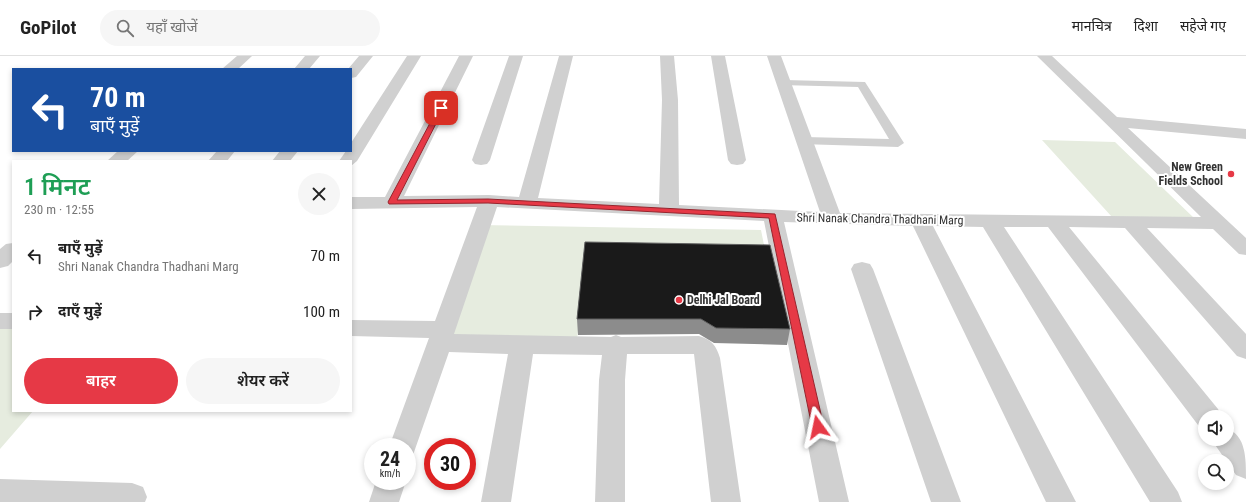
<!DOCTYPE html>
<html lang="hi">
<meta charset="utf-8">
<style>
body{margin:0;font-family:"Roboto Condensed","Noto Sans Devanagari",sans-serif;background:#f6f6f6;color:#222;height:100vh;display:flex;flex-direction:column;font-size:15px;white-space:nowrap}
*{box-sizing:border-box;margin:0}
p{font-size:13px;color:#767676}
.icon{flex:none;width:22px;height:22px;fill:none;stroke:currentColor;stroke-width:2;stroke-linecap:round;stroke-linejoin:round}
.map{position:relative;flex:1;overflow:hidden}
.sheet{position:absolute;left:12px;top:104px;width:340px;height:252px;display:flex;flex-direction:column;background:#fff;border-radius:0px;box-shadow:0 2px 6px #0003}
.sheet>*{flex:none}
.banner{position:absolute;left:12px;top:12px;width:340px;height:84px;border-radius:0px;box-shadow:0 2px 6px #0003;background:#1a4fa0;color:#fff;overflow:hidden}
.buttons{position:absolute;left:1198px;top:354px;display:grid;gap:8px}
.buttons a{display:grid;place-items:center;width:36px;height:36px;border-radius:50%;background:#fff;box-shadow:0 2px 6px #0003;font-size:20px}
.speed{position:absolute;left:364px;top:382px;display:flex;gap:8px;font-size:20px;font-weight:700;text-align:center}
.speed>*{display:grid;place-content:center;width:52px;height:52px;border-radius:50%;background:#fff;box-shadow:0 2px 6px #0003;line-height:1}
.speed small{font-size:10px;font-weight:400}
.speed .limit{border:6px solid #d22;background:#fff;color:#111}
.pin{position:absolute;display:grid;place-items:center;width:34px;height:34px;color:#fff;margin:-17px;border-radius:8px;box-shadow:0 2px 6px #0006}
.me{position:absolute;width:44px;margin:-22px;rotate:348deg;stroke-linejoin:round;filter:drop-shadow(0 0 3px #0008)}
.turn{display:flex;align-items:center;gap:14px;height:84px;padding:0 12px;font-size:18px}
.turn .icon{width:52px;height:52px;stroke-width:2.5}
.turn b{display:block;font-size:28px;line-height:34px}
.round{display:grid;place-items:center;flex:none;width:42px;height:42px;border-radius:21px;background:#f6f6f6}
.overview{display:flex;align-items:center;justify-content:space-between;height:68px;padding:0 12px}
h1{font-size:24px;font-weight:600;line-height:30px;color:#1e9e55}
.cta{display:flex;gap:8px;margin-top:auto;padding:8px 12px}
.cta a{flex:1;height:46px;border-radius:24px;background:#e63946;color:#fff;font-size:16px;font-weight:600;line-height:46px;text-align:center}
.cta a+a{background:#f6f6f6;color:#222}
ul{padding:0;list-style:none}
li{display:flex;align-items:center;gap:12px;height:56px;padding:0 12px}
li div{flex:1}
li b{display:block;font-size:15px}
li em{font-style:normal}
header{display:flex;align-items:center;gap:24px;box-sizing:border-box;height:56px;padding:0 20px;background:#fff;border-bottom:1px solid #e0e0e0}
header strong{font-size:19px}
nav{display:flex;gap:22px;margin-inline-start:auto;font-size:14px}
.search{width:280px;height:36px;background:#f6f6f6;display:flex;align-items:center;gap:10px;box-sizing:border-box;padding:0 14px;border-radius:22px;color:#767676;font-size:15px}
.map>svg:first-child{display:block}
.green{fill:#e6ecdf}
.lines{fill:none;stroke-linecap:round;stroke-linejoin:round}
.service{fill:#d0d0d0;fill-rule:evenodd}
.minor{fill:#d0d0d0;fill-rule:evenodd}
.tertiary{fill:#d0d0d0;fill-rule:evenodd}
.wall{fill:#8c8c8c}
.building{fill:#1a1a1a;stroke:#5f5f5f}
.route{fill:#e63946;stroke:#96252e}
.poi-dot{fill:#e63946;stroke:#fff;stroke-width:1.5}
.labels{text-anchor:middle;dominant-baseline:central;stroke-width:4;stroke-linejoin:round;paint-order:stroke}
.poi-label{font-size:12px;font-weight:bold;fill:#333;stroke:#fff;text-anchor:end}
.street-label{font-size:12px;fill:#333;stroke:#fff}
</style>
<header>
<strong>GoPilot</strong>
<div class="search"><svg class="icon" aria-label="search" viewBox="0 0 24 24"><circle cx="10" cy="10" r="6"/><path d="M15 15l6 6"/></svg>यहाँ खोजें</div>
<nav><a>मानचित्र</a><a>दिशा</a><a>सहेजे गए</a></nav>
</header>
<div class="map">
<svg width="1246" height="446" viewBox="0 0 1246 446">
<rect width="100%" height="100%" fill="#fff"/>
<!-- green -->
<path class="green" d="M 1042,84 L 1115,86 L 1194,162 L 1112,161 Z
M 479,169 L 761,174 L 767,204 L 586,201 L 577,284 L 445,281 Z
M 0,273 L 13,273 L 13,355 L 33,355 L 0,393 Z"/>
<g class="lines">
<!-- service -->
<path class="service" d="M 784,24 L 865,26 L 904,87 L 898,91 L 800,88 L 798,85 L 804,81 L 889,83 L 858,31 L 780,29 L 779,27 Z"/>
<!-- minor -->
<path class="minor" d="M 305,0 L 320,0 L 309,13 L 294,13 Z
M 359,0 L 373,0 L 356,21 L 351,22 L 351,13 L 348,13 Z
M 407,0 L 421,0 L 357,105 L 351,110 L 351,105 L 339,105 L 346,95 L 351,95 L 351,87 Z
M 459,0 L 473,0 L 404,140 L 489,139 L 519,141 L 559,0 L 573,0 L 538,142 L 659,148 L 662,44 L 660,0 L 674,0 L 678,44 L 679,149 L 820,156 L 767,0 L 781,0 L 840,157 L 1201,161 L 1037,0 L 1052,0 L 1117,61 L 1246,73 L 1246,83 L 1128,72 L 1246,182 L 1246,199 L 1239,198 L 1213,173 L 1147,172 L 1246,278 L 1246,303 L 1237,300 L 1125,172 L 1069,171 L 1218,353 L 1222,361 L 1205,361 L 1205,371 L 1198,369 L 1048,171 L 1004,171 L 1178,436 L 1182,446 L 1150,446 L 983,171 L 933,170 L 1076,446 L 1046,446 L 913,170 L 784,166 L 849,446 L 819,446 L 764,165 L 497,151 L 454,278 L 611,281 L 616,279 L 621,281 L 699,280 C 712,284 716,289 720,302 L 741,446 L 711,446 L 694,298 L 627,298 L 625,324 L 625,446 L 595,446 L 599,324 L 602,299 L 533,298 L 511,446 L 481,446 L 508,298 L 449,296 L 413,399 L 407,402 L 407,391 L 389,391 L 429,282 L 351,280 L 351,264 L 435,265 L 477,151 L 351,153 L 351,141 L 385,141 Z
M 509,0 L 523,0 L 490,104 L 487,108 L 481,109 L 475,108 L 472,104 Z
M 711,0 L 725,0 L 746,104 L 743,108 L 737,109 L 731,108 L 728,104 Z
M 217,95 L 235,95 L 227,105 L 208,105 Z
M 280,95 L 298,95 L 290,105 L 272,105 Z
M 862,206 L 870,208 L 873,213 L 961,446 L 931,446 L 851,213 L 854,208 Z
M 0,257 L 13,257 L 13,273 L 0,273 Z
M 1227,372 C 1246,380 1246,402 1246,423 L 1236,419 L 1211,383 L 1227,383 Z
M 0,423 L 132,427 L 143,431 L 147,441 L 145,446 L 0,446 Z
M 376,425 L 406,425 L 399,446 L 369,446 Z"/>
<!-- tertiary -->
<path class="tertiary" d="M 237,0 L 252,0 L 238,13 L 222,13 Z
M 118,95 L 138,95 L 127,105 L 107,105 Z
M 13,187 L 13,205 L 8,210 L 0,212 L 0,193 L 6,188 Z"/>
</g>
<!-- wall -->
<path class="wall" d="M 585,186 L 790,273 L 787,289 L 714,287 L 699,278 L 578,279 L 577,263 Z"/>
<!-- building -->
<path class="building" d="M 585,186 L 770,189 L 790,273 L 716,272 L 701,263 L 577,263 Z"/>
<!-- route -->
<path class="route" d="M 441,51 L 444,52 L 397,144 L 488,143 L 775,158 L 824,371 L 822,374 L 814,374 L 812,371 L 769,162 L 488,147 L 389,148 L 388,146 L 438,52 Z"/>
<!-- markers -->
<g class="poi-dot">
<circle cx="1231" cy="118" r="4"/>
<circle cx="679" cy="244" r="4"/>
</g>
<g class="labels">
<!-- poi labels -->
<g class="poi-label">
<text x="1223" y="111">New Green<tspan x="1223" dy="14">Fields School</tspan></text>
<text x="687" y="244" text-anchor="start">Delhi Jal Board</text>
</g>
<!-- street labels -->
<g class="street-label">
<text transform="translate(880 163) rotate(1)">Shri Nanak Chandra Thadhani Marg</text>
</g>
</g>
</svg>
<div class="buttons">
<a><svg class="icon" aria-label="sound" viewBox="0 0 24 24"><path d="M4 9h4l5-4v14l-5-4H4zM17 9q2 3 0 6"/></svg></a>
<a><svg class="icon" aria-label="search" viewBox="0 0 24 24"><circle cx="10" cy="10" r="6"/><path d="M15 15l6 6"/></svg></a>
</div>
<div class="speed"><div>24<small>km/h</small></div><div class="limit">30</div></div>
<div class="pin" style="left:441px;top:52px;background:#d93025"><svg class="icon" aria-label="arrive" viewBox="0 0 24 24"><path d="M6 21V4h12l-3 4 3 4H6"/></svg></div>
<svg class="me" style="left:818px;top:371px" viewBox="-20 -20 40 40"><path d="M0-17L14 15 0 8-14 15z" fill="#e63946" stroke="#fff" stroke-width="4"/></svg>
<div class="banner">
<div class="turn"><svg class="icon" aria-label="left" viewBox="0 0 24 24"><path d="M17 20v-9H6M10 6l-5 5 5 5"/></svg><div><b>70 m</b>बाएँ मुड़ें</div></div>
</div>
<section class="sheet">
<div class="overview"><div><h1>1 मिनट</h1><p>230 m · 12:55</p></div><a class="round"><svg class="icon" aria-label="close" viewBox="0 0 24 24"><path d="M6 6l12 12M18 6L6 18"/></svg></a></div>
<ul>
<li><svg class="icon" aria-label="left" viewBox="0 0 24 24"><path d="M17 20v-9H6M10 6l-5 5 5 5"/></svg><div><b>बाएँ मुड़ें</b><p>Shri Nanak Chandra Thadhani Marg</p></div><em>70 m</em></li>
<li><svg class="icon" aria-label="right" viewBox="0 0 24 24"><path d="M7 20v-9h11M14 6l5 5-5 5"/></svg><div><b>दाएँ मुड़ें</b></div><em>100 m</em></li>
</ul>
<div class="cta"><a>बाहर</a><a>शेयर करें</a></div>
</section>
</div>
